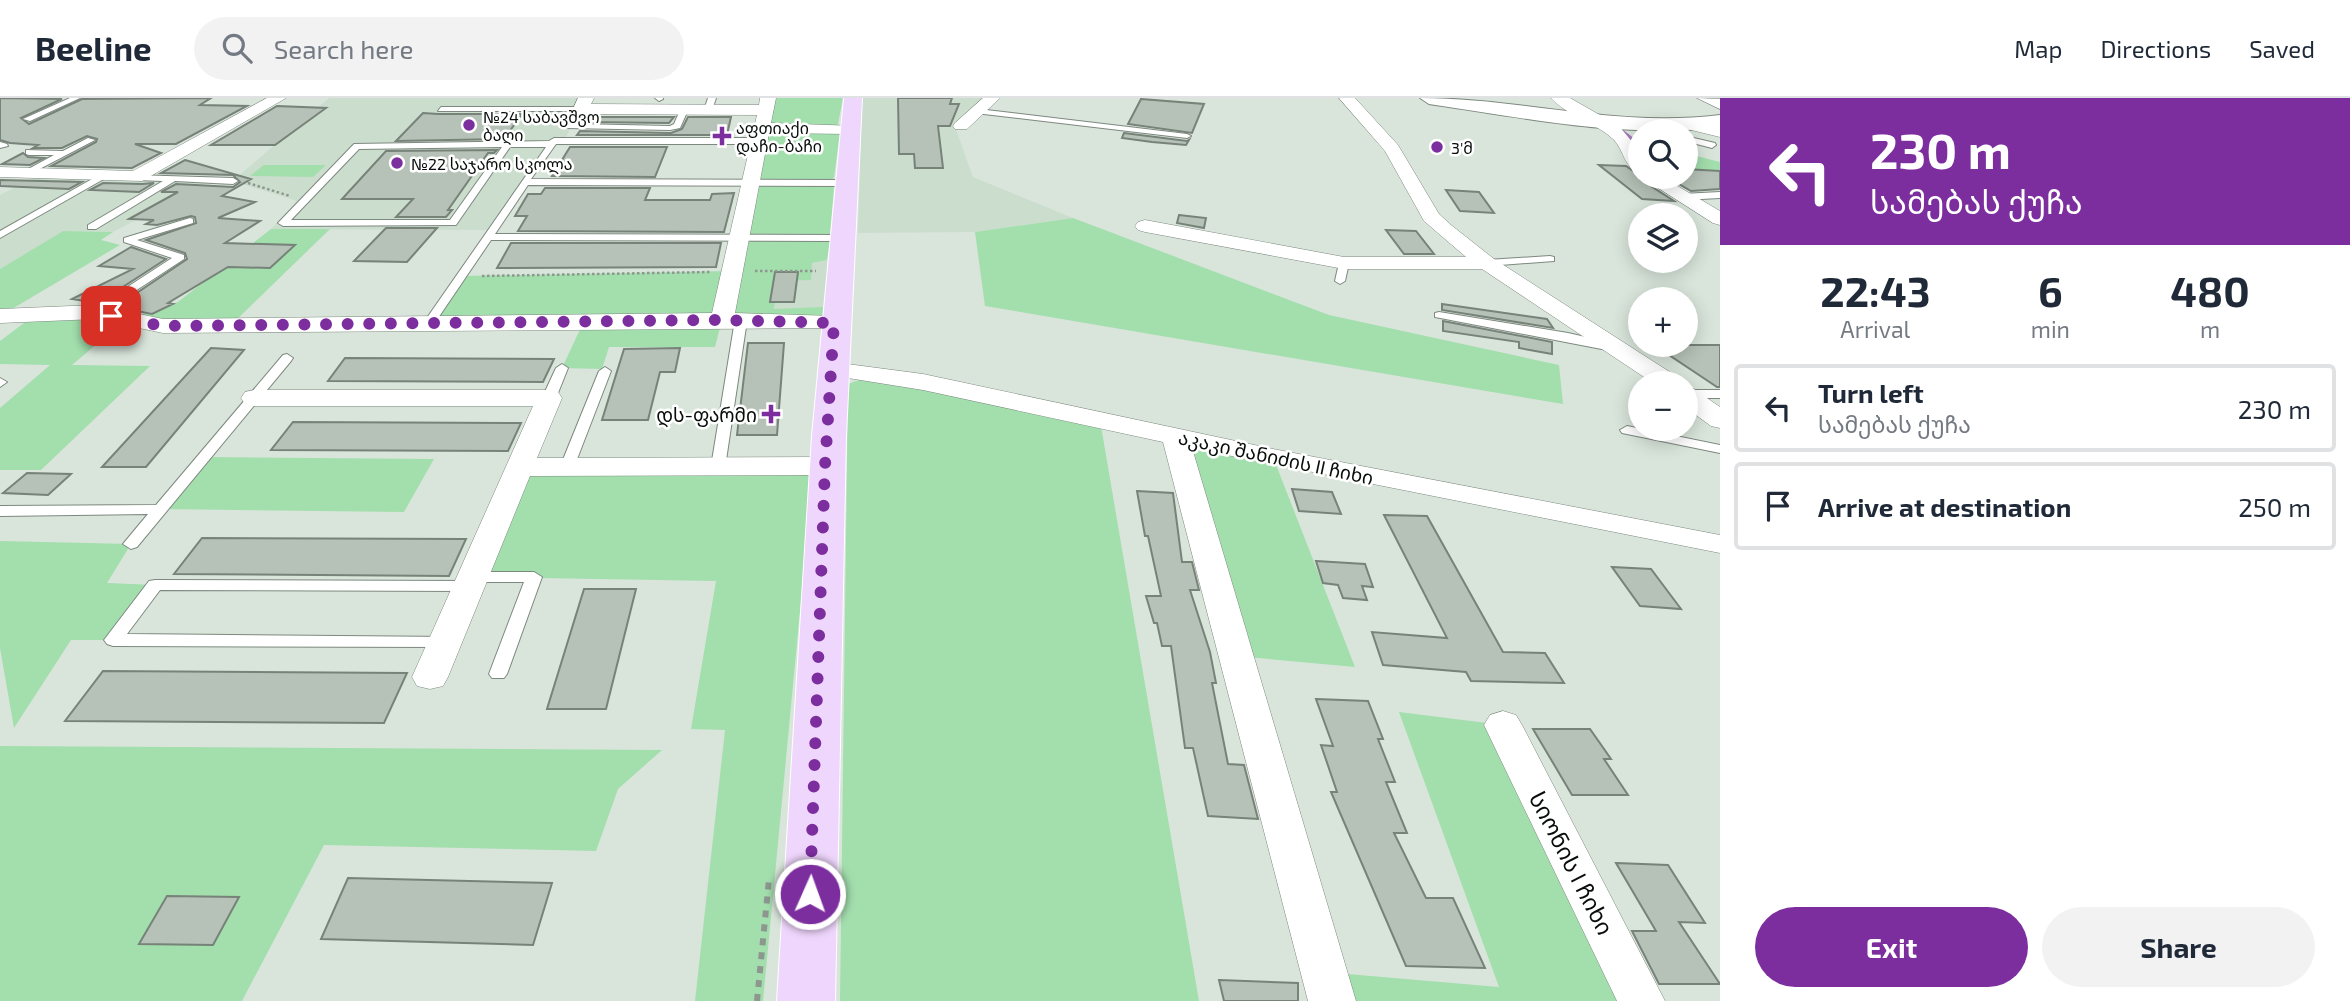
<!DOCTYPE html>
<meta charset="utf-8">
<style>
body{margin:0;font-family:"Exo 2","Noto Sans Georgian",sans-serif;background:#f2f2f3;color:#1f2937;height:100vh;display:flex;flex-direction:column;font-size:26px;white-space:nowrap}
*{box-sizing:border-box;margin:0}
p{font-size:23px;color:#747a83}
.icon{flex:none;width:38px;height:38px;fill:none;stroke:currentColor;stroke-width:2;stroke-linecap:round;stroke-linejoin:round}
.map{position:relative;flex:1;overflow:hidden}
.panel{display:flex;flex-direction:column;background:#fff;width:630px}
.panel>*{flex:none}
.top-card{background:#7c2e9e;color:#fff;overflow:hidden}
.fabs{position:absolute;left:1628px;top:21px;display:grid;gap:14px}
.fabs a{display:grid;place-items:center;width:70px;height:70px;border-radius:50%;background:#fff;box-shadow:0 4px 18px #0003;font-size:35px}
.pin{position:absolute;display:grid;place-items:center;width:60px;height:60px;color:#fff;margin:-30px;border-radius:14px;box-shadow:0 4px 10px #0006}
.me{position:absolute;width:77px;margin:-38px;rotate:2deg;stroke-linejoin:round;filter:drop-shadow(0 0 5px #0008)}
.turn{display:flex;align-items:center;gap:24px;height:147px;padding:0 35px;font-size:32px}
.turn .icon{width:91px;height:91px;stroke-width:2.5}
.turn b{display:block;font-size:49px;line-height:60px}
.eta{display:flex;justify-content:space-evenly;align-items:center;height:119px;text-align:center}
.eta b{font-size:42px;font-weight:700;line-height:49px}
.cta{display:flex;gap:14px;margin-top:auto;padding:14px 35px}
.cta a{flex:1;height:80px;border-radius:42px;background:#7c2e9e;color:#fff;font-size:28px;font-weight:700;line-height:80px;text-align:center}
.cta a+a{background:#f2f2f3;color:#1f2937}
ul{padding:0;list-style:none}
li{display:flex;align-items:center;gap:21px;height:88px;margin:0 14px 10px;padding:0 21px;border:4px solid #e0e1e3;border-radius:7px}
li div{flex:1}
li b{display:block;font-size:26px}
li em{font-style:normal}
header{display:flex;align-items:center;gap:42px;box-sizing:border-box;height:98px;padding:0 35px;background:#fff;border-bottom:2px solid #e0e1e3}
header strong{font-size:33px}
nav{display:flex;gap:38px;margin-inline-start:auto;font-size:24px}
.search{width:490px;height:63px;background:#f2f2f3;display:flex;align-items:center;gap:18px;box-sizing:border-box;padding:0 24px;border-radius:38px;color:#747a83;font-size:26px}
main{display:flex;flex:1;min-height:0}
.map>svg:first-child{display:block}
.built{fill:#cbddcd}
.green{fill:#a3dead}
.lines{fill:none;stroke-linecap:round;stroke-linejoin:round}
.stream{stroke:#a975c3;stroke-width:4.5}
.building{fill:#b6c2b8;stroke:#778279;stroke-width:2}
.service-casing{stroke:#7d887f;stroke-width:2}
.minor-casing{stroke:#7d887f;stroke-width:1}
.tertiary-casing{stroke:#7d887f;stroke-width:2}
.primary-casing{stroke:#fff;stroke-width:2}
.path-far1{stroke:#8d978f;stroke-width:2.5;stroke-dasharray:2.5 2.5;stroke-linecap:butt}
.path{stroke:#8d978f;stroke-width:6;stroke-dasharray:7 7;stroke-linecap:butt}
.service{fill:#fff;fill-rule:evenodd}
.minor{fill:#fff;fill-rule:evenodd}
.tertiary{fill:#fff;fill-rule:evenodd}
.primary{fill:#efd6fd;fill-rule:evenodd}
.route{stroke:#7c2e9e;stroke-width:12;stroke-dasharray:0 21.6}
.poi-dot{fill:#7c2e9e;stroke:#fff;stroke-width:2.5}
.labels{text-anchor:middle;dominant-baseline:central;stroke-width:5;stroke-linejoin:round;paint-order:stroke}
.far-poi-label{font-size:16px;fill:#090d0a;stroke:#fff;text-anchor:start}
.poi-label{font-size:19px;fill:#090d0a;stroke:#fff;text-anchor:end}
.street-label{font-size:19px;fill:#090d0a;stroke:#fff}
.near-street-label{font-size:23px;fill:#090d0a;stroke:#fff}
</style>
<header>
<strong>Beeline</strong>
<div class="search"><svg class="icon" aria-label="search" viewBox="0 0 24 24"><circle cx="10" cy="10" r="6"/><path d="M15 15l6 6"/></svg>Search here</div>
<nav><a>Map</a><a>Directions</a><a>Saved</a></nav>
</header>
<main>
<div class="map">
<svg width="1720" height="903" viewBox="0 0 1720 903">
<rect width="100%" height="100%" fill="#d9e5db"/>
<!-- built -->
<path class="built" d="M 329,0 L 586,0 L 564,43 L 554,43 L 493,132 L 271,131 L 297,103 L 233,83 Z
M 862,0 L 992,0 L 955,29 L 973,79 L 1073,120 L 975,134 L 858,135 Z
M 41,76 L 212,82 L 113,134 L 63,133 L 0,171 L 0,97 Z
M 827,162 L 827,217 L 823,224 L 823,210 L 774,212 L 778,183 L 812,165 Z"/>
<!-- green -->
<path class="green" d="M 768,0 L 843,0 L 837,31 L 840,35 L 834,79 L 830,85 L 834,90 L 830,137 L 825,141 L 830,144 L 827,162 L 812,165 L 811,182 L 778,183 L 774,211 L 823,209 L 823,224 L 722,222 L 715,249 L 609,249 L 602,271 L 562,270 L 583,225 L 428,227 L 461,178 L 731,173 Z
M 1685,55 L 1720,64 L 1720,76 L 1685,78 Z
M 264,67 L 326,67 L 313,79 L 250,78 Z
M 1073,120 L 1329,217 L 1559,267 L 1563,306 L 985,208 L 975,134 Z
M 271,131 L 330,131 L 230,228 L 125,222 L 72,267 L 150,268 L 41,372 L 0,372 L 0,310 L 50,267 L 0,266 L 0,243 L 32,219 L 125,222 L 178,204 Z
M 63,133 L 113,134 L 101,142 L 120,147 L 0,218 L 0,171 Z
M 873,277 L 1100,322 L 1199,903 L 840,903 L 848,286 Z
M 1175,338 L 1273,359 L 1355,569 L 1236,558 Z
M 206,359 L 434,361 L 404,414 L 160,411 Z
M 520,369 L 813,376 L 763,903 L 695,903 L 725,632 L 691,631 L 716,483 L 473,479 Z
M 0,443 L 131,446 L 107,485 L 155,487 L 113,542 L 71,542 L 14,630 L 0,550 Z
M 1399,614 L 1503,627 L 1641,903 L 1332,903 L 1324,874 L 1499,889 Z
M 0,648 L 662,652 L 618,691 L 596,753 L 324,747 L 242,903 L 0,903 Z"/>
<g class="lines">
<!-- stream -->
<path class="stream" d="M 1621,33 L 1635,44 L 1640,54"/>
</g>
<!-- building -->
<path class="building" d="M 0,0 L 62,1 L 21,20 L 29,26 L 82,1 L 211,0 L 200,7 L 247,8 L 176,46 L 135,46 L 161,55 L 132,70 L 51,68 L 96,44 L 97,41 L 87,38 L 62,50 L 33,50 L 38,47 L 10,45 L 0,42 Z
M 898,0 L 952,0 L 950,6 L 959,6 L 950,28 L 938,28 L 943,70 L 915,70 L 914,56 L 899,56 Z
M 1141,1 L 1204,6 L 1192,35 L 1128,26 Z
M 277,8 L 326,10 L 275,47 L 211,47 Z
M 423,15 L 438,16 L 522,16 L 504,41 L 396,43 Z
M 589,19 L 674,19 L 669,25 L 586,24 Z
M 688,19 L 731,19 L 727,37 L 577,37 L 580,33 L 671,35 L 682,31 Z
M 1124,35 L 1187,43 L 1189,42 L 1186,47 L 1152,44 L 1122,40 Z
M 570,49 L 667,49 L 655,79 L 552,78 Z
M 497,52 L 494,55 L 488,55 L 448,112 L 452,112 L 446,119 L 396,119 L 413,101 L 342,101 L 386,53 Z
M 23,55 L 28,59 L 44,60 L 30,67 L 2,66 Z
M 185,62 L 251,81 L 222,98 L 255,104 L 218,120 L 260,123 L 225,145 L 295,147 L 270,170 L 228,169 L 168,205 L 173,206 L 152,216 L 116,209 L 187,161 L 185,155 L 146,142 L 196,125 L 195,119 L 191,118 L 157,127 L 146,126 L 154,122 L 129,121 L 178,94 L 161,94 L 176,86 L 233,89 L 240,84 L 233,77 L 161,75 Z
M 1599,67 L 1626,68 L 1639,77 L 1640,81 L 1674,103 L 1642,101 Z
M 1685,71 L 1720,73 L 1720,91 L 1691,93 L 1667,79 L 1685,79 Z
M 0,82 L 82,84 L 69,91 L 0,88 Z
M 103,85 L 142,86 L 154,85 L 139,94 L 90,92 Z
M 545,90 L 650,90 L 645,102 L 710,102 L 712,96 L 734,95 L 724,134 L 518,133 L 527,118 L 515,118 L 528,96 L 541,96 Z
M 1446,92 L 1479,94 L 1494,115 L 1460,113 Z
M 1179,117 L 1206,120 L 1204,130 L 1177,125 Z
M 386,130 L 437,130 L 407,164 L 354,163 Z
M 1386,132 L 1416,133 L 1434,156 L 1404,156 Z
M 511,145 L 721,145 L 716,169 L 497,170 Z
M 131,149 L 166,161 L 98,205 L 72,201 L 133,171 L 99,168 Z
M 775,174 L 798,174 L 794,204 L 770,204 Z
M 1442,206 L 1547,221 L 1553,230 L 1442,212 Z
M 1443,223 L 1552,244 L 1552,256 L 1519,250 L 1519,244 L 1443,233 Z
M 748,245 L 784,245 L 777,337 L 737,337 Z
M 1654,247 L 1720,247 L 1720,289 L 1717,289 Z
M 211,250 L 244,252 L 146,369 L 102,369 Z
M 680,250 L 675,274 L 660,274 L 648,322 L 602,322 L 624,251 Z
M 345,260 L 554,261 L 543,284 L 328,283 Z
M 293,324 L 521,325 L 508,353 L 271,352 Z
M 27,375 L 71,376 L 48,397 L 3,395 Z
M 1292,391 L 1332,394 L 1341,416 L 1299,413 Z
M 1137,393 L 1173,395 L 1182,464 L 1192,464 L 1199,492 L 1190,492 L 1210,554 L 1216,585 L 1212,585 L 1228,666 L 1244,667 L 1258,721 L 1208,718 L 1193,650 L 1185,650 L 1171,548 L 1162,548 L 1157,525 L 1154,525 L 1146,498 L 1161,498 L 1148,438 L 1145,438 Z
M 1384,417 L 1427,418 L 1503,554 L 1545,555 L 1564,585 L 1471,583 L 1466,574 L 1383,567 L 1372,534 L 1447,540 Z
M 202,440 L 466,441 L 449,478 L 174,476 Z
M 1316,463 L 1365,466 L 1373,489 L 1362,488 L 1367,502 L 1343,500 L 1338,487 L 1323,485 Z
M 1612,469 L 1651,471 L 1681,511 L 1640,508 Z
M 584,491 L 636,491 L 606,611 L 547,611 Z
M 103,573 L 407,575 L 384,625 L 65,623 Z
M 1316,601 L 1368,603 L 1383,641 L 1378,641 L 1395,684 L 1386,684 L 1407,735 L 1394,735 L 1426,800 L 1453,800 L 1485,870 L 1406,868 L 1331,694 L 1337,694 L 1321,647 L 1333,648 Z
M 1533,631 L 1590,631 L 1611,661 L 1604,661 L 1628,697 L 1572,697 Z
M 1616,765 L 1668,767 L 1705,825 L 1679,824 L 1720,886 L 1659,886 L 1632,833 L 1656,833 Z
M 348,780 L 552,785 L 533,847 L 321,841 Z
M 167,798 L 239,799 L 213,847 L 139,846 Z
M 1219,882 L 1298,885 L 1298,903 L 1224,903 Z"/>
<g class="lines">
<!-- service casing -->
<g class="service-casing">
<path id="service" d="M 70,0 L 80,0 L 30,23 L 23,21 Z
M 655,0 L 663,0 L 663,1 L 659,3 Z
M 708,0 L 716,0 L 712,12 L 708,14 L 704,12 Z
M 441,9 L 581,9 L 585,11 L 576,26 L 670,28 L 674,26 L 681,10 L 688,12 L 680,30 L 670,32 L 567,30 L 576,13 L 438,13 Z
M 978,11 L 1187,36 L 1191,38 L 1187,40 L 975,15 Z
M 1685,38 L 1715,45 L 1716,47 L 1712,50 L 1685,43 Z
M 88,40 L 95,42 L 28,77 L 21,75 L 54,57 L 29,57 L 26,56 L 26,52 L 63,53 Z
M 554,40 L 759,40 L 763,43 L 759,46 L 556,46 L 531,81 L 847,82 L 852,85 L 847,88 L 528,87 L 495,136 L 840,137 L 845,140 L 840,143 L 491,142 L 432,229 L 428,231 L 422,227 L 546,49 L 510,49 L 456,127 L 283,128 L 278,125 L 354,46 L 549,43 ZM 502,49 L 450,122 L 291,122 L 359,51 Z
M 0,44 L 7,46 L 8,48 L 0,50 Z
M 101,76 L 109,78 L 0,140 L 0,133 Z
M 133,77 L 233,80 L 238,83 L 233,86 L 175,83 L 96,131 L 88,131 L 88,127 L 163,83 L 136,82 L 133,81 Z
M 1720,94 L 1720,100 L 1682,102 L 1677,99 L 1682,96 Z
M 190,120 L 193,121 L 193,125 L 137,142 L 184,157 L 184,161 L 100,216 L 92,216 L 92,212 L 172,160 L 124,144 L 124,140 Z
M 1550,158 L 1554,159 L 1554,163 L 1487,168 L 1482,165 L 1487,162 Z
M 1344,162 L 1349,165 L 1345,183 L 1340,186 L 1335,183 L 1339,165 Z
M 1439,214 L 1568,235 L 1616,246 L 1618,249 L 1612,253 L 1435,219 L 1435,215 Z
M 741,219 L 747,222 L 725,369 L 718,373 L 711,369 L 735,222 Z
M 287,256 L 293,260 L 291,263 L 137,449 L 131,451 L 123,446 L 148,416 L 0,418 L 0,408 L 156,407 L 283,257 Z
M 562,266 L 568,270 L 556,300 L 554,303 L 544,303 L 542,300 L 556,270 Z
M 605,269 L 611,273 L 574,369 L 567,373 L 562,372 L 560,369 L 599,273 Z
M 0,280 L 7,284 L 0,289 Z
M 1686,292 L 1720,292 L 1720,300 L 1686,300 Z
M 1627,328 L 1720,347 L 1720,355 L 1622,335 L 1620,332 Z
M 473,474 L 534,474 L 542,479 L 507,576 L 504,580 L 492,580 L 489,576 L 524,484 L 474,484 L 477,488 L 469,493 L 160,492 L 127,536 L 452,539 L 455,543 L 452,547 L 446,549 L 113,548 L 107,546 L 104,542 L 149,483 L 155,482 L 468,483 L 465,479 Z"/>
</g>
<!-- minor casing -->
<g class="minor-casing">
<path id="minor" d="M 267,0 L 286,0 L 142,83 L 0,79 L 0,69 L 133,73 Z
M 578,0 L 594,0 L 591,6 L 759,7 L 760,0 L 776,0 L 771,25 L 856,28 L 858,31 L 856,34 L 850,36 L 769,35 L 735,215 L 834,218 L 842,220 L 846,225 L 842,230 L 163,235 L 96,221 L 0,225 L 0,211 L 96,207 L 163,221 L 712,215 L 757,17 L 581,16 L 573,11 Z
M 983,0 L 1000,0 L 967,31 L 955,31 L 953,28 L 955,25 Z
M 1339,0 L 1355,0 L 1398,47 L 1439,116 L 1451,127 L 1494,161 L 1679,280 L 1683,285 L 1653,285 L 1482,171 L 1344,171 L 1145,134 L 1138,132 L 1135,128 L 1138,124 L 1145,122 L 1344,159 L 1466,159 L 1424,123 L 1385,53 Z
M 1551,0 L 1570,0 L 1619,28 L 1639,52 L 1640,75 C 1624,71 1624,51 1613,41 C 1595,24 1567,18 1551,0 Z
M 1697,0 L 1720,1 L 1720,11 Z
M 1689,22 L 1720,29 L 1720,39 L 1683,30 L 1681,27 Z
M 1641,79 L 1662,79 L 1720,113 L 1720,127 L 1713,125 Z
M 832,264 L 923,276 L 1273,351 L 1720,437 L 1720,455 L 1192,350 L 1356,903 L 1308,903 L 1163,344 L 923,292 L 823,276 L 820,271 L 823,266 Z
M 1685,288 L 1694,291 L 1720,309 L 1720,330 L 1711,328 L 1685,309 Z
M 254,292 L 549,292 L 558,294 L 562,300 L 537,360 L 825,359 L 835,362 L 839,368 L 835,374 L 825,377 L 530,378 L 448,579 L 443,588 L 430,591 L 417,588 L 412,579 L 533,308 L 254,308 L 245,306 L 241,300 L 245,294 Z
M 1503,613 L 1516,617 L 1522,627 L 1665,903 L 1617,903 L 1484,627 L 1490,617 Z"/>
</g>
<!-- tertiary casing -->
<g class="tertiary-casing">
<path id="tertiary" d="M 1420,0 C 1523,0 1615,30 1720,17 L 1720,29 C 1622,41 1526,20 1429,6 Z"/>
</g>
<!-- primary casing -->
<g class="primary-casing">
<path id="primary" d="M 844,0 L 862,0 L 846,338 L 835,903 L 777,903 L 812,338 Z"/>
</g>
<!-- path-far1 -->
<path class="path-far1" d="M 248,85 L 290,98
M 755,173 L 816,173
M 482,178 L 711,174"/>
<!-- path -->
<path class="path" d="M 757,903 L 769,781"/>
<!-- service -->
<use href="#service" class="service"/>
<!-- minor -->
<use href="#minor" class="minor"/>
<!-- tertiary -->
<use href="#tertiary" class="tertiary"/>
<!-- primary -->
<use href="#primary" class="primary"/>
</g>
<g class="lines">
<!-- route -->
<path class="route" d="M 111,218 L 163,228 L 722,222 L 834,225 L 825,368 L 810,796"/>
</g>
<!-- markers -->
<g class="poi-dot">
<circle cx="469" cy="27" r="7"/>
<path d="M718.5 27.5h7v7h7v7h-7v7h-7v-7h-7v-7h7z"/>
<circle cx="1437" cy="49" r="7"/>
<circle cx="397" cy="65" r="7"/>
<path d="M767.5 305.5h7v7h7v7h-7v7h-7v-7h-7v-7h7z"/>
</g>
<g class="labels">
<!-- far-poi labels -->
<g class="far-poi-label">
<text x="483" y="18">№24 საბავშვო<tspan x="483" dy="18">ბაღი</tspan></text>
<text x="736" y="29">აფთიაქი<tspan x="736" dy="18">დაჩი-ბაჩი</tspan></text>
<text x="1451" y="49">3'მ</text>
<text x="411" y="65">№22 საჯარო სკოლა</text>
</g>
<!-- poi labels -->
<g class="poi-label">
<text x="757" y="316">დს-ფარმი</text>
</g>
<!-- street labels -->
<g class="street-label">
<text transform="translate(1276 359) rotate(12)">აკაკი შანიძის II ჩიხი</text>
</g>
<!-- near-street labels -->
<g class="near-street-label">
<text transform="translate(1572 765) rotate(63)">სიონის I ჩიხი</text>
</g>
</g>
</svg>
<div class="fabs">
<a><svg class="icon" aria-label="search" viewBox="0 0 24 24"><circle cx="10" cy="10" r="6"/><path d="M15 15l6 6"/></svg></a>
<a><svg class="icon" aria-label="layers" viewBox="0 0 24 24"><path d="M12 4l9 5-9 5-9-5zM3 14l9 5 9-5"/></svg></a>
<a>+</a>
<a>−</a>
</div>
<div class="pin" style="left:111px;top:218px;background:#d93025"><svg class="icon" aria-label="arrive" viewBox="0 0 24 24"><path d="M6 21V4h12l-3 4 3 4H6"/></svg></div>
<svg class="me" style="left:810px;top:796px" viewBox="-20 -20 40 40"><circle r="17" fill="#7c2e9e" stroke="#fff" stroke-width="3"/><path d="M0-11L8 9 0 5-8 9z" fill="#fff"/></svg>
</div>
<section class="panel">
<div class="top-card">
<div class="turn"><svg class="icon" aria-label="left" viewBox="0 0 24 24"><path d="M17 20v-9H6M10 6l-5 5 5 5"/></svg><div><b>230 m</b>სამებას ქუჩა</div></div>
</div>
<div class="eta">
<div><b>22:43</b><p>Arrival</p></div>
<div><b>6</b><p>min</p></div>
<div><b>480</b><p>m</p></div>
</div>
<ul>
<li><svg class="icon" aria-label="left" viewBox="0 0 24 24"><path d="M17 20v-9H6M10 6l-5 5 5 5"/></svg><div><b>Turn left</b><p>სამებას ქუჩა</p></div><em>230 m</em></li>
<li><svg class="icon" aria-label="arrive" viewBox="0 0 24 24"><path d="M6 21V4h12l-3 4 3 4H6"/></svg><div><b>Arrive at destination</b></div><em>250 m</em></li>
</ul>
<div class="cta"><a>Exit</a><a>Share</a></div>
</section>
</main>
